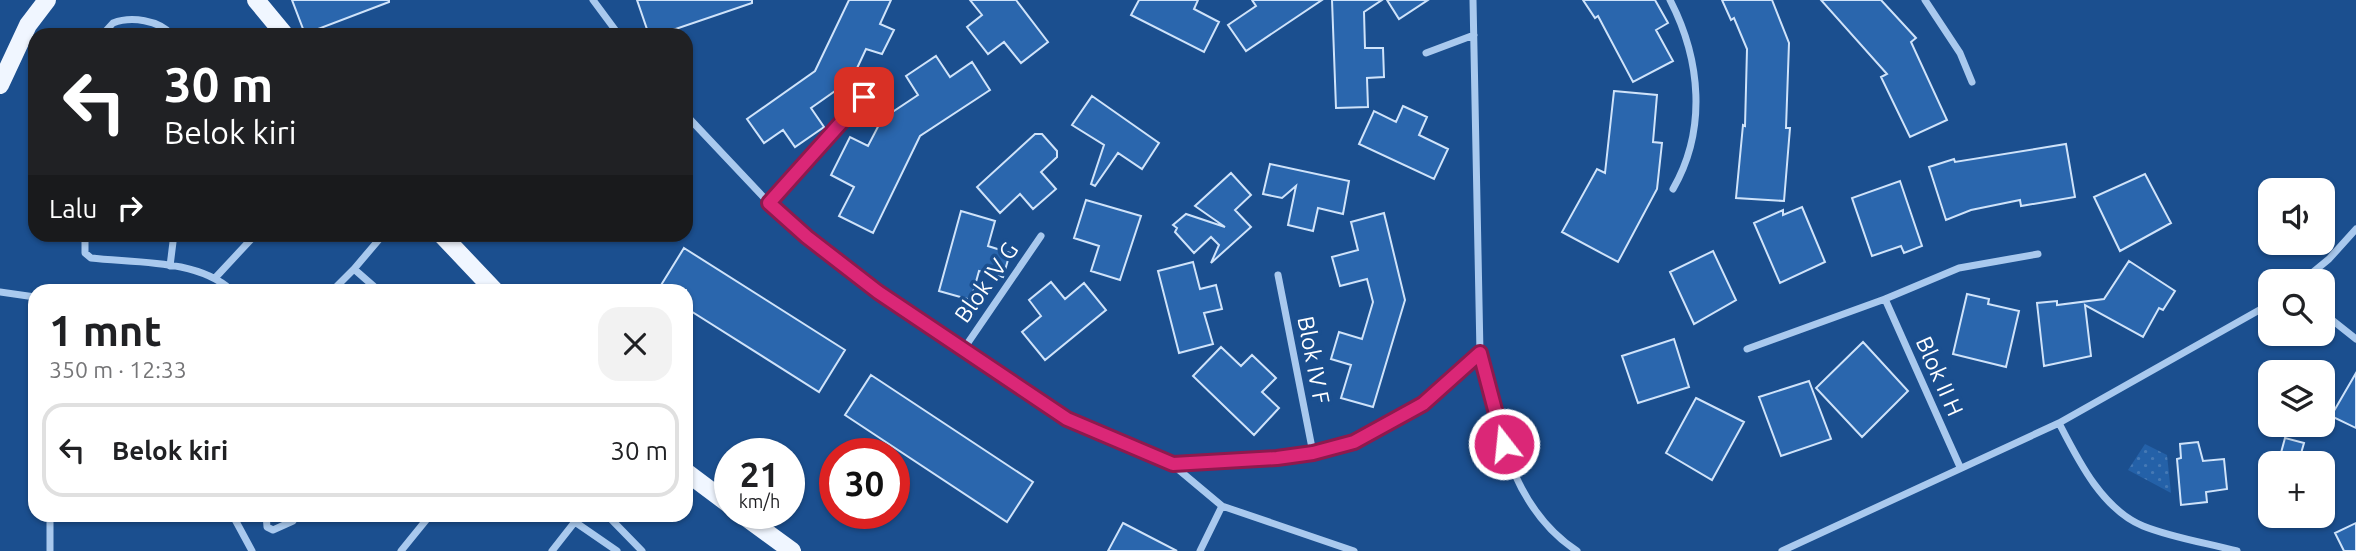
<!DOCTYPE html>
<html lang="id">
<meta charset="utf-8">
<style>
body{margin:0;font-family:Ubuntu,sans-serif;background:#f2f2f2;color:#202124;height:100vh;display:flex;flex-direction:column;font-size:26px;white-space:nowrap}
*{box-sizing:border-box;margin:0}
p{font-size:23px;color:#757577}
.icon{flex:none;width:38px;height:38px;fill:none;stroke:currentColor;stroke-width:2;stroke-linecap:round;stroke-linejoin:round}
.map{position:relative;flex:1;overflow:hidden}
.sheet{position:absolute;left:28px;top:284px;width:665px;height:238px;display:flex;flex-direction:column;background:#fff;border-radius:21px;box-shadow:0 2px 5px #0004}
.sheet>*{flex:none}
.hud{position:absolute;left:28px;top:28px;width:665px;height:214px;border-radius:21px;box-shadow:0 2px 5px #0004;background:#202124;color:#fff;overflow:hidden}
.fabs{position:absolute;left:2258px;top:178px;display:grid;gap:14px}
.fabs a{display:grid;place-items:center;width:77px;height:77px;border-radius:14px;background:#fff;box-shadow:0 2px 5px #0004;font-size:35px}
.speed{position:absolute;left:714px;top:438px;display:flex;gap:14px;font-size:35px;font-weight:700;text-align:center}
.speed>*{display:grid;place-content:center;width:91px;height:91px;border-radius:50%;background:#fff;box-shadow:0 2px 5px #0004;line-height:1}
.speed small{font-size:18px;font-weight:400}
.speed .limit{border:10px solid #d22;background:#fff;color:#111}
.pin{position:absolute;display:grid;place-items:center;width:60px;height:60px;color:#fff;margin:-30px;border-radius:14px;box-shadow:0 4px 10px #0006}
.me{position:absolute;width:77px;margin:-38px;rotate:344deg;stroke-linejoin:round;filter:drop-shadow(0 0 5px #0008)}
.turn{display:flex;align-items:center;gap:24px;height:147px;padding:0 21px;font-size:32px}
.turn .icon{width:91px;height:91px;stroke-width:2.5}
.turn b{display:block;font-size:49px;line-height:60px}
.then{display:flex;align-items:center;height:66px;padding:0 21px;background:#0003;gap:14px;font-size:26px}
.round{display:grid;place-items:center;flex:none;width:74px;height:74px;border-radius:21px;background:#f2f2f2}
.summary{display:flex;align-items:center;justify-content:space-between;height:119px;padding:0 21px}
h1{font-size:42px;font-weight:700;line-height:52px}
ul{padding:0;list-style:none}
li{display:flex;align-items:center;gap:21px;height:94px;margin:0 14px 10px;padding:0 7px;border:4px solid #e0e0e0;border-radius:21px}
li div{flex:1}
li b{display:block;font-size:26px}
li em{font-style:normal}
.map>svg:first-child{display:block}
.grass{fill:url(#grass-dots)}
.building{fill:#2a66ad;stroke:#cfe3fa;stroke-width:2}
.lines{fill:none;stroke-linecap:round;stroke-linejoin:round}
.street{stroke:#a9c9ee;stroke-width:7}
.primary{stroke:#f0f6ff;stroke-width:18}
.route-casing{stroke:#8e194d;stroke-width:18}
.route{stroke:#db2777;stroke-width:12}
.labels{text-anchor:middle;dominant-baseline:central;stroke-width:7;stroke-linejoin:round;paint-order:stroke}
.street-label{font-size:23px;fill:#fff;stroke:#1b4f8f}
</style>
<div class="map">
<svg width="2356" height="551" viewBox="0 0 2356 551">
<defs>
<pattern id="grass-dots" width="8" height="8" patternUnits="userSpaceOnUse" patternTransform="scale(1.75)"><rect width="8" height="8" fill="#2461a8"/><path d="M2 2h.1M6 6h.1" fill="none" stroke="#4579b5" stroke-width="1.8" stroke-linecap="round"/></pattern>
</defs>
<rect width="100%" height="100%" fill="#1b4f8f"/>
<!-- grass -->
<path class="grass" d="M 2145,444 L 2167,455 L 2171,493 L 2128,470 Z"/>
<!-- building -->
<path class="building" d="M 292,0 L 389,0 L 389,2 L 305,34 Z
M 637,0 L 752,0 L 752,3 L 658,35 L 649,35 Z
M 849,0 L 891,0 L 880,24 L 894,30 L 882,54 L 866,49 L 852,79 L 811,108 L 824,127 L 795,147 L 783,130 L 764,143 L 747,119 L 815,71 Z
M 970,0 L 1016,0 L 1048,42 L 1021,63 L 1004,42 L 988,54 L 967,27 L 982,15 Z
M 1139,0 L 1198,0 L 1194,9 L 1219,22 L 1204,52 L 1131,15 Z
M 1252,0 L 1322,0 L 1246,51 L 1228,25 L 1256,6 Z
M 1332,0 L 1382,0 L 1364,12 L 1365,48 L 1383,48 L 1384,77 L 1367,78 L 1368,107 L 1336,108 Z
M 1387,0 L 1428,0 L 1399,19 Z
M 1583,0 L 1655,0 L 1668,23 L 1656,30 L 1673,61 L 1633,82 L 1598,16 L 1595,18 Z
M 1722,0 L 1772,0 L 1789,43 L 1786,128 L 1790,128 L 1784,201 L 1736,198 L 1743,125 L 1745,126 L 1747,49 L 1734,18 L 1731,20 Z
M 1821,0 L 1881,0 L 1916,38 L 1911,42 L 1947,120 L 1910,137 L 1881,77 L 1887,74 Z
M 936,56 L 950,77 L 972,62 L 990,90 L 920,136 L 873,233 L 839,216 L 854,187 L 831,175 L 850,137 L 868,146 L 882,119 L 918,95 L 906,76 Z
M 1614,91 L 1657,95 L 1653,142 L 1662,143 L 1657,189 L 1618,262 L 1562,232 L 1597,169 L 1605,173 Z
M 1092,96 L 1159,143 L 1142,169 L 1118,153 L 1095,186 L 1091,184 L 1104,145 L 1072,125 Z
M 1403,106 L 1427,117 L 1419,135 L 1448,149 L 1434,179 L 1359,144 L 1374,111 L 1396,122 Z
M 1035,134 L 1042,134 L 1057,151 L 1057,157 L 1041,172 L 1056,189 L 1033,209 L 1020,194 L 1000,213 L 977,187 Z
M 2066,144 L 2075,197 L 2021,206 L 2020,200 L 1971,210 L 1946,220 L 1929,167 L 1954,159 L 1955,162 Z
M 1270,164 L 1349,181 L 1343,214 L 1318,208 L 1313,231 L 1288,225 L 1296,186 L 1282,198 L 1263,194 Z
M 1231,173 L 1251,195 L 1235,210 L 1251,227 L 1211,263 L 1219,245 L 1211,237 L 1194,253 L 1175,232 L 1177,228 L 1173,225 L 1186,214 L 1225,227 L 1195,206 Z
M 2145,174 L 2171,223 L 2120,251 L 2094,197 Z
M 1900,181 L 1922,246 L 1904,253 L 1901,246 L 1872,256 L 1852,198 Z
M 1086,200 L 1141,216 L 1120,280 L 1091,271 L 1099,246 L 1074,238 Z
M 1802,207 L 1825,262 L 1780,283 L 1754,223 L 1783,210 L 1783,215 Z
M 961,211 L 995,221 L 988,246 L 1010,253 L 1003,277 L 979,271 L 971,300 L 939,291 Z
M 1384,213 L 1405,300 L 1373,407 L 1341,398 L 1351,365 L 1331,359 L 1339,332 L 1362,339 L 1373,302 L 1367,279 L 1340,286 L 1332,257 L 1358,250 L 1351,222 Z
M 684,248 L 845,350 L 819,392 L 686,308 L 686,290 L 658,290 Z
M 1713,251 L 1736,300 L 1694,324 L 1670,272 Z
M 2129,261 L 2175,291 L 2163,310 L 2159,308 L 2143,337 L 2085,305 L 2091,356 L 2044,366 L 2037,303 L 2057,301 L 2057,305 L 2104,299 Z
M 1193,262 L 1200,289 L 1216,285 L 1222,309 L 1204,313 L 1213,344 L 1179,353 L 1158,271 Z
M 1051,282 L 1065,299 L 1084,283 L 1106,310 L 1045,360 L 1022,332 L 1041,316 L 1029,300 Z
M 1967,294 L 1989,299 L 1988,304 L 2019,311 L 2006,367 L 1953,354 Z
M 1674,339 L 1689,387 L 1638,403 L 1622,356 Z
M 1863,342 L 1908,391 L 1862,437 L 1816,388 Z
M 1221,347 L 1241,366 L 1252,355 L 1276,378 L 1262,392 L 1279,408 L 1254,435 L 1193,376 Z
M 2356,373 L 2356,428 L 2331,416 Z
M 871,375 L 1033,482 L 1007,522 L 845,415 Z
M 1809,381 L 1831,439 L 1781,456 L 1759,397 Z
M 1696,398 L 1744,422 L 1712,480 L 1666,453 Z
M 2285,438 L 2304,443 L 2298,464 L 2278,464 Z
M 2198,442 L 2203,461 L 2224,459 L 2227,489 L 2206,492 L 2207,502 L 2181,505 L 2177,459 L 2181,458 L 2180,444 Z
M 1123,523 L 1177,551 L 1108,551 Z
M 2356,523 L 2356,551 L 2344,551 L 2335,533 Z"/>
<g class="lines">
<!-- street -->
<path class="street" d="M 593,0 L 619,35
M 1670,0 C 1701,60 1707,130 1673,189
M 1925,0 L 1960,53 L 1972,82
M 102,35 L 113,23 C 131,16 159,20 172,35
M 1426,53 L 1474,35
M 686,115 L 769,203 L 807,237 L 878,292 L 1067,419 L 1173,465 L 1222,506 L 1354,551
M 769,203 L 864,98
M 85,234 L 85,253 L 91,258 C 135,263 197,259 231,290
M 170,266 L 174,234
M 354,269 L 382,236
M 1278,275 L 1313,453
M 216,277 L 256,234
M 2301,282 L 2329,259 L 2356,229
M 333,290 L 354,269 L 378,290
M 0,292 L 35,297
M 1885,299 L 1960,467
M 2322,312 L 2356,339
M 1747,349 L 1885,299 L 1959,268 L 2038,254
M 963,350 L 1041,236
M 1480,353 C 1498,426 1510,507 1577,551
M 2059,423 C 2078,460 2102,509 2143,526 C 2173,538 2207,543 2237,551
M 1173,465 C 1233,460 1296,462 1354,442 C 1403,425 1443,388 1480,353 L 1473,0
M 232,514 L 252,551
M 266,514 L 267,527 L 273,530 L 293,521 L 298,514
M 606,514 L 642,551
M 575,522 L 617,551
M 50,551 L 50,514
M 401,551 L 431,514
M 552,551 L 581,514
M 1200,551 L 1222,506
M 1782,551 L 2059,423 L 2270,304"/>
<!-- primary -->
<path class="primary" d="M 256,0 L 285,35
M 0,85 L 28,25 L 47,0
M 441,234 L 494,290
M 686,472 L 730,505
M 740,513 L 792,551"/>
</g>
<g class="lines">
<!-- route casing -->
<g class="route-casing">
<path id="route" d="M 864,97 L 769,203 L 807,237 L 878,292 L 1067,419 L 1173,464 L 1277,458 L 1313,453 L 1354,442 L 1423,404 L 1480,353 L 1504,444"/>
</g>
<!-- route -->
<use href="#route" class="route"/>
</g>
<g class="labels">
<!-- street labels -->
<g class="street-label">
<text transform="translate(986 282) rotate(-55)">Blok IV G</text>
<text transform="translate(1314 360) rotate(79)">Blok IV F</text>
<text transform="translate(1940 376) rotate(66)">Blok II H</text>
</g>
</g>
</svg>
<div class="fabs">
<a><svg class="icon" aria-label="sound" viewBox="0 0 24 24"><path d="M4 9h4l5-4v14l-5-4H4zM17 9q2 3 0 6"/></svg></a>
<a><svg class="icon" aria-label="search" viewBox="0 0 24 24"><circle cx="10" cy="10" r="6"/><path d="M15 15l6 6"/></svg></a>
<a><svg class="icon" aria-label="layers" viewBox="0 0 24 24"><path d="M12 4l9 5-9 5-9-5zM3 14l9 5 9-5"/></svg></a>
<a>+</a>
</div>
<div class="speed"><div>21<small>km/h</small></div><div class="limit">30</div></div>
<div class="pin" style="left:864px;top:97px;background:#d93025"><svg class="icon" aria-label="arrive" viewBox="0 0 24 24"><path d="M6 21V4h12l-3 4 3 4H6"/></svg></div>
<svg class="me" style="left:1504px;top:444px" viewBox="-20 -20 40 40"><circle r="17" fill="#db2777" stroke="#fff" stroke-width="3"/><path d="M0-11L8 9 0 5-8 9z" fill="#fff"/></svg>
<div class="hud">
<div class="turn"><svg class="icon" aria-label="left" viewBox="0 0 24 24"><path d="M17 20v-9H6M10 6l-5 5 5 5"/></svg><div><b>30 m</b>Belok kiri</div></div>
<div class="then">Lalu<svg class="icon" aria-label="right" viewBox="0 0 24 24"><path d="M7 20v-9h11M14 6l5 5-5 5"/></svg></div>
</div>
<section class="sheet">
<div class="summary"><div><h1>1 mnt</h1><p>350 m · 12:33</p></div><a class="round"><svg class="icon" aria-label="close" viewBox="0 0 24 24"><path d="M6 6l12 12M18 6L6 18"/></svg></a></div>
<ul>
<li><svg class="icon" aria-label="left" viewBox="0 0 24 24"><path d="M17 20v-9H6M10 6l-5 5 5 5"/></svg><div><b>Belok kiri</b></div><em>30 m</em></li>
</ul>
</section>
</div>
